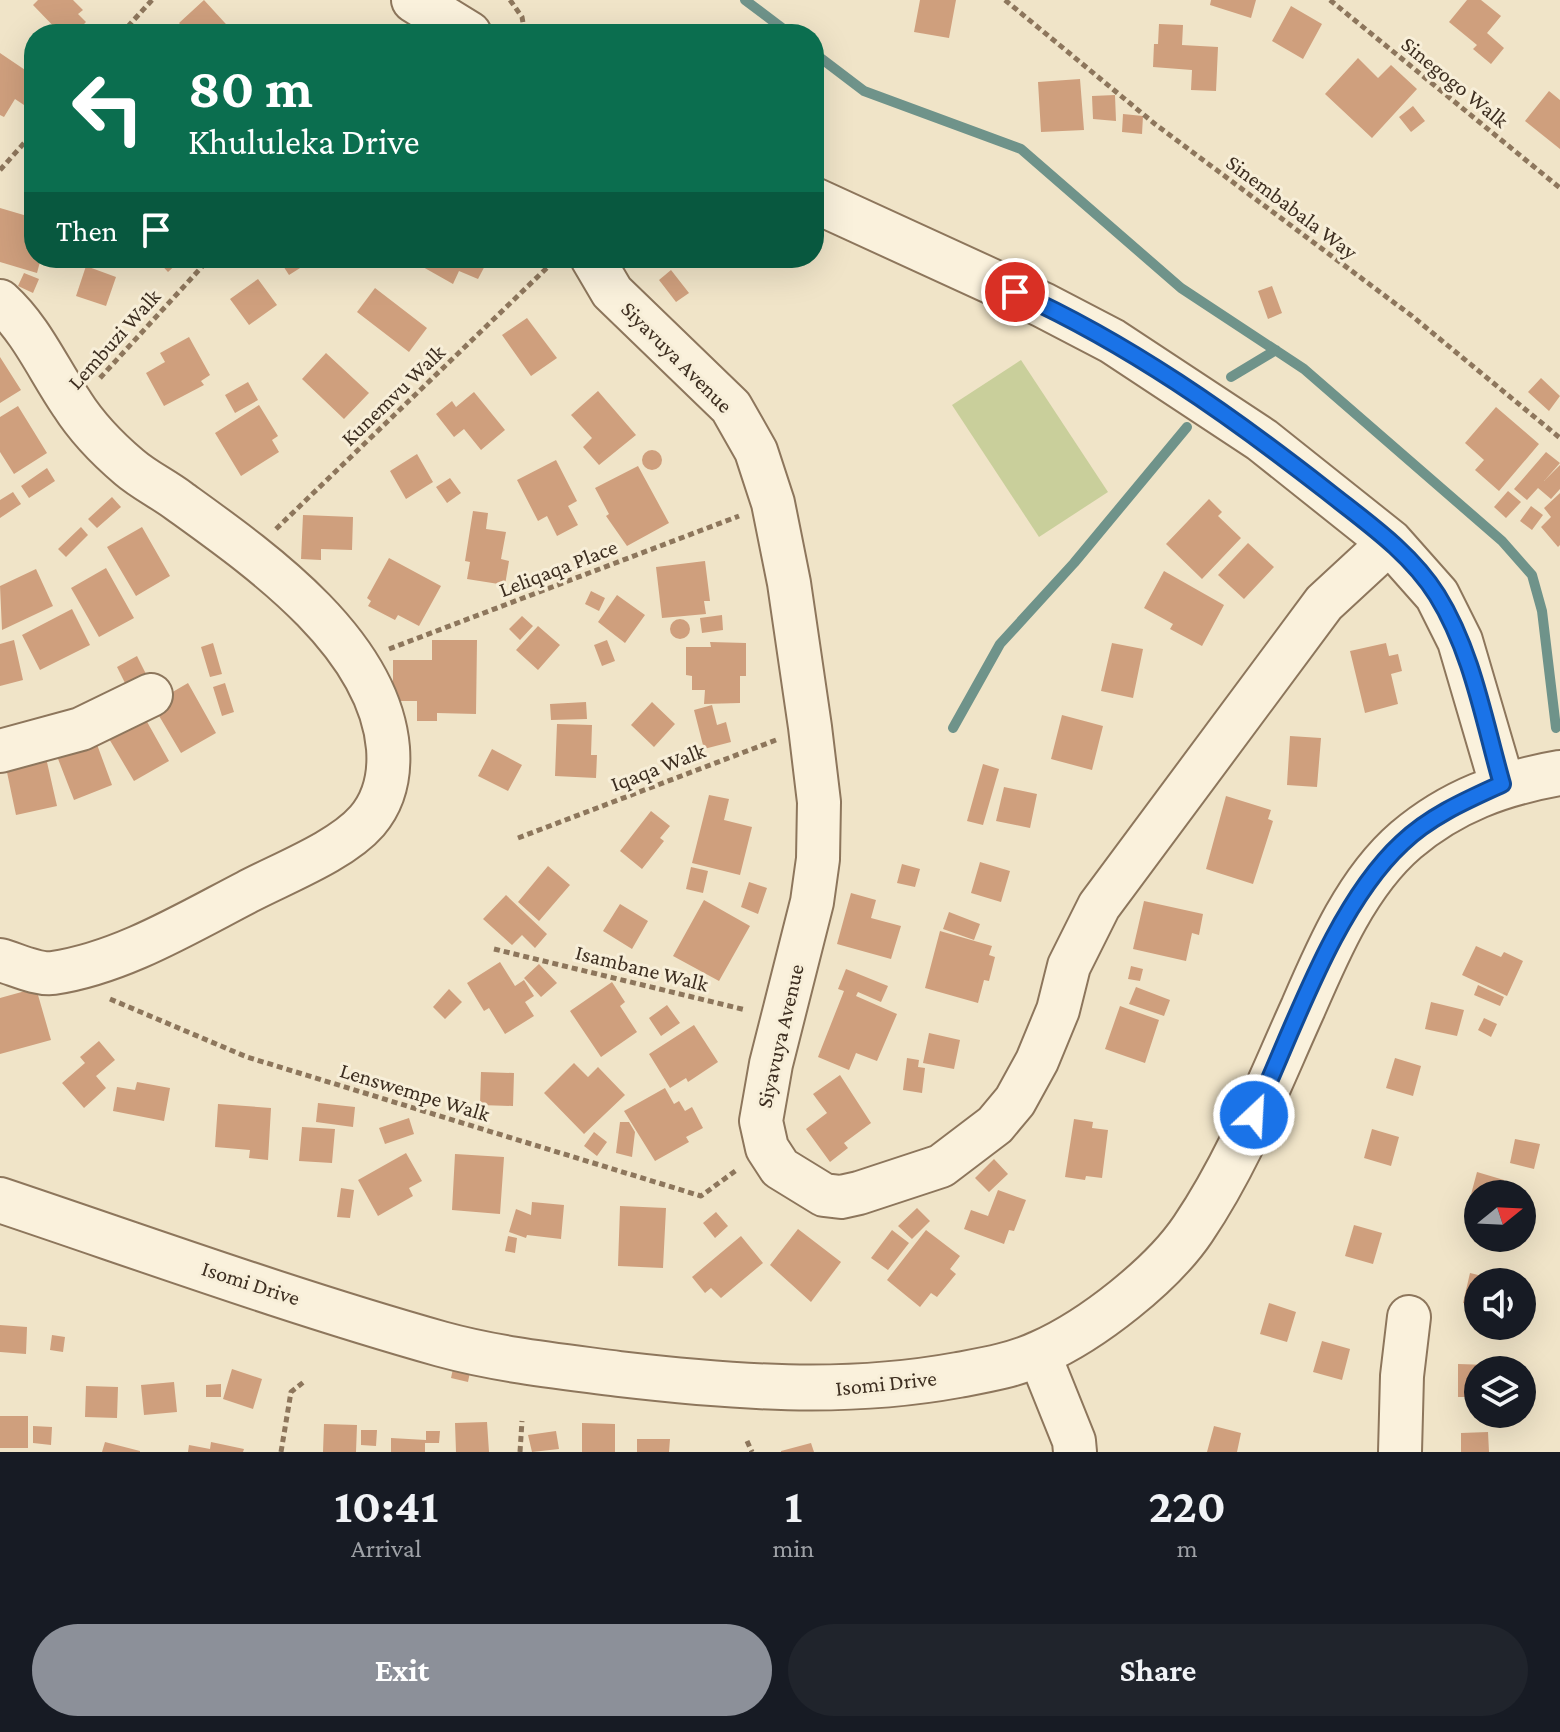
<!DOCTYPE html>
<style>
body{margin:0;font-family:"Crimson Pro",serif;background:#20242c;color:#f1f3f6;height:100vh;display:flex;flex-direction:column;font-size:30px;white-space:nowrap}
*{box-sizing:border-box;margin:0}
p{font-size:26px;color:#9ea1a6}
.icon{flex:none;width:44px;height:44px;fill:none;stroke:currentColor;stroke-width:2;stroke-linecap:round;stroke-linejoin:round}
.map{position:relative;height:1452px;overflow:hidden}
.side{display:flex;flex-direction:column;background:#171b24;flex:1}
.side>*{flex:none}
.banner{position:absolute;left:24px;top:24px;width:800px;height:244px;border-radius:32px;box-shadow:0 8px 32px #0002;background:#0b6e4f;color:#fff;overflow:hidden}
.needle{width:52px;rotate:72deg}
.buttons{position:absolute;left:1464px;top:1180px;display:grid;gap:16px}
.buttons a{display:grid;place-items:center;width:72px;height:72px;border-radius:50%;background:#171b24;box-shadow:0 8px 32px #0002;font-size:40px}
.pin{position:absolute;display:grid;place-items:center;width:68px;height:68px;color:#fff;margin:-34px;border:4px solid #fff;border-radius:50%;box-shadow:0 2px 8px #0007}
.me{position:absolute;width:88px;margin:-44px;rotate:25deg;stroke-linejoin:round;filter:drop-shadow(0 0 6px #0008)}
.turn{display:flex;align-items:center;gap:28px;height:168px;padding:0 32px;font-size:36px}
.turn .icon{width:104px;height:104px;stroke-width:2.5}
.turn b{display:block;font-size:56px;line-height:68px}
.then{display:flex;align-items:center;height:76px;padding:0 32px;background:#0003;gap:16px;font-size:30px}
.eta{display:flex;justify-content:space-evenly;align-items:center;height:136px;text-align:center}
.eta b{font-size:48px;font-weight:700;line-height:56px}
.button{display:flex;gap:16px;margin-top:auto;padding:16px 32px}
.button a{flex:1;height:92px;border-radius:48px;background:#8c9099;color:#fff;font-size:32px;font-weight:700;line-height:92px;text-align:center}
.button a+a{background:#20242c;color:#f1f3f6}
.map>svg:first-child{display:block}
.green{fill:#c9cf9b}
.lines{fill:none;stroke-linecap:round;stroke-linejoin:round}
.stream{stroke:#6f938a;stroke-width:10}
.building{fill:#cf9f7d}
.minor-casing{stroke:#8d765c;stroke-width:46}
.tertiary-casing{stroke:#8d765c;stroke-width:48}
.path{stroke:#8d765c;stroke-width:5;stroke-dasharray:6 4;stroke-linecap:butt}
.minor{stroke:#faf1dc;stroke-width:42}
.tertiary{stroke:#faf1dc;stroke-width:44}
.route-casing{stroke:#114b97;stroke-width:20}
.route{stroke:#1a73e8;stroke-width:14}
.labels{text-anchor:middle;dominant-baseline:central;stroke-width:6;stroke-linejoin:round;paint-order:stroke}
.street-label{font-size:22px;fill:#3d2e20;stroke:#f7eed8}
</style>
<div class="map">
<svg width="1560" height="1452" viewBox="0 0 1560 1452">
<rect width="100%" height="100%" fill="#f0e4c8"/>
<!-- green -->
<path class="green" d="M 1021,360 L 1108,492 L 1039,537 L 952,405 Z"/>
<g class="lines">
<!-- stream -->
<path class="stream" d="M 745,0 L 790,34
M 814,53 L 864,91 L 1021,149 L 1181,288 L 1304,369 L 1502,541 L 1532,575 L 1542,611 L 1556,728
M 1231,377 L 1276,350
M 953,728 L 1000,644 L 1074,563 L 1187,427"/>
</g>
<!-- building -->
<path class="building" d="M 38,0 L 73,0 L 83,10 L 78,14 L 86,22 L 74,34 L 61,34 L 33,5 Z
M 204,0 L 235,34 L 189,34 L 179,23 Z
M 920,0 L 956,0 L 949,38 L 914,32 Z
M 1211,0 L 1256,0 L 1251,18 L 1210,5 Z
M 1467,0 L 1481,0 L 1501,16 L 1487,33 L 1504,48 L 1491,64 L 1473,49 L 1477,45 L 1449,22 Z
M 1291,6 L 1322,24 L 1303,59 L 1272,41 Z
M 1159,24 L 1183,25 L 1182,45 L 1218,47 L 1216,91 L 1191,90 L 1192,70 L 1153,67 L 1154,44 L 1158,44 Z
M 0,53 L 34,76 L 34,96 L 27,107 L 15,99 L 4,117 L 0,115 Z
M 1358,58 L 1378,78 L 1391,65 L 1417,89 L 1372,138 L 1325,94 Z
M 1080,79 L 1084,130 L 1041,132 L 1038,82 Z
M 1549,91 L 1560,100 L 1560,149 L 1525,121 Z
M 1115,95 L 1116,121 L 1093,119 L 1092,96 Z
M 1413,106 L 1425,121 L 1411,132 L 1399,117 Z
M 1123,114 L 1143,116 L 1142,134 L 1122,132 Z
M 0,208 L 34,218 L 34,258 L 41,258 L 37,273 L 0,262 Z
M 155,258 L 183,258 L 168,272 Z
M 278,258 L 316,258 L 289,275 Z
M 407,258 L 489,258 L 478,279 L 459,271 L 453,284 Z
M 86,266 L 116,277 L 106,306 L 76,296 Z
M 671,270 L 689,293 L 676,302 L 659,280 Z
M 24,273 L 39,279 L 33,293 L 18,286 Z
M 258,279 L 277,305 L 249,325 L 230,299 Z
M 1272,286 L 1282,313 L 1268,319 L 1258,291 Z
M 375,288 L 427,328 L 409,352 L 357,312 Z
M 527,318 L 557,358 L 531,376 L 502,335 Z
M 189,337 L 210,375 L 201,381 L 204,385 L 164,406 L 146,373 L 165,362 L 160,353 Z
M 326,353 L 369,393 L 344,419 L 302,379 Z
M 0,357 L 21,390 L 0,403 Z
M 1541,378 L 1560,396 L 1549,411 L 1528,392 Z
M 248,382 L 258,400 L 235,413 L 225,395 Z
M 598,391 L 636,435 L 599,465 L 583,447 L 592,438 L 571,415 Z
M 474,392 L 505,430 L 481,450 L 464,429 L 454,437 L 436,414 L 452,401 L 456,407 Z
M 259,405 L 278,436 L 272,440 L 279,452 L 241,476 L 215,433 Z
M 18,406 L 47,453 L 14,474 L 0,452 L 0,417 Z
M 1496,407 L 1539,444 L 1499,491 L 1475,470 L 1484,460 L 1465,443 Z
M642 460a10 10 0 1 1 20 0a10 10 0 1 1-20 0Z
M 1546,452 L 1560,463 L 1544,481 L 1560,465 L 1560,489 L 1551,499 L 1538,488 L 1527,500 L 1514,489 Z
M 417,454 L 433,482 L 406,499 L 390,471 Z
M 556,460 L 577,501 L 568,506 L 578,525 L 557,536 L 547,516 L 538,521 L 517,480 Z
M 638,466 L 669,523 L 627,546 L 606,516 L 609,514 L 595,488 Z
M 47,468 L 55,481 L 29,498 L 21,486 Z
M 450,478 L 461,493 L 447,503 L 436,487 Z
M 1508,491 L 1521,502 L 1506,518 L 1494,507 Z
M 13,492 L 21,504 L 0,518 L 0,500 Z
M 1560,493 L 1560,545 L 1558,547 L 1541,527 L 1551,517 L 1544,508 Z
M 112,497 L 121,507 L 97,528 L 88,519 Z
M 1209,499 L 1222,512 L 1218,516 L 1241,538 L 1202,579 L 1166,544 Z
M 1531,506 L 1543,515 L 1532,530 L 1520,521 Z
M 473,511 L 488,513 L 486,529 L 506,532 L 501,559 L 509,561 L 505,585 L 467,579 L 470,562 L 465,561 Z
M 303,515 L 353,517 L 352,550 L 321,549 L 321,560 L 301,559 Z
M 81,527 L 88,535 L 66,557 L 58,549 Z
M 142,527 L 170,576 L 136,596 L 107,547 Z
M 1248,543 L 1274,567 L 1244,599 L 1218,575 Z
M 389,558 L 441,586 L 419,626 L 398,615 L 395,620 L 368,606 L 371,601 L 367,598 Z
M 705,561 L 710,601 L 704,601 L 706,614 L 662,618 L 656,567 Z
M 106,568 L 134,618 L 99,637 L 71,588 Z
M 36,569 L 53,606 L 2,630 L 0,586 Z
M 1164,571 L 1224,605 L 1202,646 L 1170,629 L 1173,624 L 1144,608 Z
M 591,591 L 605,598 L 599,611 L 585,604 Z
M 617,595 L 645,615 L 625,643 L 598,622 Z
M 72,609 L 90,645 L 40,670 L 22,635 Z
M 722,615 L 723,630 L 702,633 L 700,618 Z
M 522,616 L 533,626 L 520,640 L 509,629 Z
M670 629a10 10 0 1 1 20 0a10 10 0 1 1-20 0Z
M 538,626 L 560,645 L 538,670 L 516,650 Z
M 14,640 L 23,680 L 0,686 L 0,644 Z
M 432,640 L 477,640 L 476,714 L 437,713 L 437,721 L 417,721 L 417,701 L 393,701 L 393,660 L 432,660 Z
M 607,640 L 615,661 L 602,666 L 594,645 Z
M 710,642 L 746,643 L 746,676 L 740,676 L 740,703 L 704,704 L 705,690 L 692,690 L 692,676 L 686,675 L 686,647 L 711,647 Z
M 213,643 L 222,674 L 210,677 L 201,647 Z
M 1112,643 L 1143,649 L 1133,698 L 1101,691 Z
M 1386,643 L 1389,656 L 1398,654 L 1402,671 L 1391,674 L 1398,704 L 1365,713 L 1350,651 Z
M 137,656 L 149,680 L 129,691 L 117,667 Z
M 188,683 L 216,733 L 181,753 L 152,704 Z
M 225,683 L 234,712 L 222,716 L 213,687 Z
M 586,702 L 587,719 L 551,720 L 550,704 Z
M 652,702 L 675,724 L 654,747 L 631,725 Z
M 712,705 L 717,725 L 726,722 L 731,742 L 704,749 L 694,710 Z
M 141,711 L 169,761 L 134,781 L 105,732 Z
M 1062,715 L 1103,726 L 1092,770 L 1051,759 Z
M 557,724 L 592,725 L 591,755 L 597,755 L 596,778 L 555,776 Z
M 92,731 L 112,785 L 74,800 L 53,746 Z
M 1290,736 L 1321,738 L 1317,787 L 1287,785 Z
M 44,749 L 57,806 L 16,815 L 4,758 Z
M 492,749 L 522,765 L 508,791 L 478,776 Z
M 983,764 L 999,769 L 983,825 L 967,821 Z
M 1004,787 L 1037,794 L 1030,828 L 996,821 Z
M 709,795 L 729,799 L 724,820 L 752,827 L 740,875 L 692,863 Z
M 1226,796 L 1271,810 L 1268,819 L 1273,821 L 1253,884 L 1206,869 Z
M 651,811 L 670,826 L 660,838 L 664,841 L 642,869 L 620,851 Z
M 980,862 L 1010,871 L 1001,902 L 971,893 Z
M 902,864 L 920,869 L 915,887 L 897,883 Z
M 548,866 L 570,885 L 539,921 L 518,902 Z
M 691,867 L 708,871 L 703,893 L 686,889 Z
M 749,882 L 767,888 L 758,914 L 741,907 Z
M 851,893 L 876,900 L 871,918 L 901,926 L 891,959 L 837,944 Z
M 506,895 L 547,934 L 535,948 L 522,935 L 512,945 L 483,919 Z
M 704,900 L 750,926 L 719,981 L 673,956 Z
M 1144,901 L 1203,914 L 1199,935 L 1192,933 L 1186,961 L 1133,949 Z
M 620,904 L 648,921 L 632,949 L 603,931 Z
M 949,912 L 980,924 L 974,940 L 943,929 Z
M 940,931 L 992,946 L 989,955 L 995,957 L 989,981 L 984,980 L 978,1003 L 925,988 Z
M 1476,946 L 1501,957 L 1504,952 L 1523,961 L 1507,996 L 1462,975 Z
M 500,962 L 515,986 L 524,980 L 534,996 L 525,1002 L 534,1016 L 505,1034 L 489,1008 L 484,1011 L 467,983 Z
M 539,964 L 557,983 L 541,997 L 524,978 Z
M 1131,966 L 1143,969 L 1140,981 L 1128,979 Z
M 846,969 L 888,986 L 881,1002 L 858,992 L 856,996 L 897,1014 L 877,1061 L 856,1053 L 849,1070 L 818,1057 L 844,991 L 838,989 Z
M 612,982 L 625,1002 L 620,1006 L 637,1032 L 601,1057 L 570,1011 Z
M 1478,985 L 1504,997 L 1500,1006 L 1474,995 Z
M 1136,987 L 1170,1000 L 1164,1016 L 1129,1004 Z
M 36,988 L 51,1040 L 0,1054 L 0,998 Z
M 449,989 L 462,1002 L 445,1019 L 433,1007 Z
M 1431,1002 L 1464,1010 L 1457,1036 L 1425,1029 Z
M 667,1005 L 680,1023 L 661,1036 L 649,1018 Z
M 1120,1006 L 1159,1020 L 1145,1063 L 1105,1049 Z
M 1484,1018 L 1497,1024 L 1491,1037 L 1478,1030 Z
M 694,1025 L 718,1062 L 688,1082 L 686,1078 L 670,1088 L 649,1054 Z
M 929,1033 L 960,1040 L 954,1069 L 923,1063 Z
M 99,1041 L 115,1060 L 96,1076 L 106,1088 L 84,1108 L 62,1083 L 85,1063 L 80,1057 Z
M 907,1058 L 919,1060 L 918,1067 L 925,1068 L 922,1093 L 903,1090 Z
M 1395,1058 L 1421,1066 L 1413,1096 L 1386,1088 Z
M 574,1063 L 588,1077 L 598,1067 L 625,1095 L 584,1134 L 544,1093 Z
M 481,1072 L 514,1073 L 513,1106 L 480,1105 Z
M 840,1075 L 871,1123 L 844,1143 L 848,1148 L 830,1162 L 806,1129 L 827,1113 L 813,1094 Z
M 137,1082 L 170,1088 L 164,1121 L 113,1111 L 117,1087 L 135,1090 Z
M 665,1088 L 674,1104 L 679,1101 L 685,1111 L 692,1107 L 703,1128 L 686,1137 L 689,1142 L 655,1161 L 624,1111 Z
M 318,1103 L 355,1107 L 353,1127 L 316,1122 Z
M 218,1104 L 271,1108 L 268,1160 L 249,1158 L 250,1150 L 215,1147 Z
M 409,1118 L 414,1134 L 385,1144 L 379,1128 Z
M 1074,1119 L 1093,1122 L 1092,1128 L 1108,1130 L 1102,1178 L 1086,1176 L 1085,1180 L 1065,1177 Z
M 620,1122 L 629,1122 L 635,1132 L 632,1157 L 616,1153 Z
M 302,1127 L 335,1129 L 332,1163 L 299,1161 Z
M 1372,1129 L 1399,1137 L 1391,1166 L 1364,1158 Z
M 594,1132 L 607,1142 L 597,1156 L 584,1146 Z
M 1515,1139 L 1540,1144 L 1534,1169 L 1510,1163 Z
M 406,1153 L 422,1181 L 409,1188 L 413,1196 L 378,1216 L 358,1180 Z
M 455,1154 L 504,1157 L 500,1214 L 452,1210 Z
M 994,1159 L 1008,1174 L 989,1192 L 975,1178 Z
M 1477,1172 L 1504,1180 L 1500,1194 L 1478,1194 L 1478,1205 L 1469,1202 Z
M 341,1188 L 354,1190 L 350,1218 L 337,1217 Z
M 998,1190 L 1026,1200 L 1014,1231 L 1009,1230 L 1004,1244 L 964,1229 L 971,1210 L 988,1216 Z
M 532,1202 L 564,1205 L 561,1239 L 527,1235 L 526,1238 L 509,1232 L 516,1209 L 531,1215 Z
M 620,1206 L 666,1208 L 663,1268 L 618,1266 Z
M 917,1208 L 930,1221 L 912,1239 L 898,1226 Z
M 716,1212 L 728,1226 L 715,1238 L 703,1223 Z
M 1354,1225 L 1382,1233 L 1373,1264 L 1345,1256 Z
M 798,1229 L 841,1262 L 811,1302 L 770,1265 Z
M 892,1230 L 909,1243 L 888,1270 L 871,1258 Z
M 926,1230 L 960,1256 L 950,1269 L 956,1274 L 937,1297 L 931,1293 L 920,1307 L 887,1280 Z
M 508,1236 L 517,1238 L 515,1253 L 505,1251 Z
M 741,1236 L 763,1263 L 721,1298 L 711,1288 L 705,1293 L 692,1277 Z
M 1470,1273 L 1495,1279 L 1495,1282 L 1478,1282 L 1478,1307 L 1463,1303 Z
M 1269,1303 L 1296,1312 L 1287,1342 L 1260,1334 Z
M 0,1325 L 27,1327 L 26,1354 L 0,1352 Z
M 52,1335 L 65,1337 L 63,1352 L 50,1350 Z
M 1322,1341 L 1350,1349 L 1342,1380 L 1313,1372 Z
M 454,1364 L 471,1367 L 468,1382 L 451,1378 Z
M 1458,1364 L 1488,1365 L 1488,1370 L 1478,1370 L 1478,1397 L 1458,1397 Z
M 232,1369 L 262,1379 L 253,1409 L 223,1399 Z
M 174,1382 L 177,1412 L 144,1415 L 141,1385 Z
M 221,1384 L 221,1397 L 206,1397 L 206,1385 Z
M 86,1386 L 118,1387 L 117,1418 L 85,1417 Z
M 0,1416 L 28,1416 L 28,1448 L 0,1448 Z
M 487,1422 L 489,1452 L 456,1452 L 455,1423 Z
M 582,1423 L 615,1424 L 615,1452 L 582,1452 Z
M 324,1424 L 357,1425 L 356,1452 L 323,1452 Z
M 33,1426 L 52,1427 L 51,1445 L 33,1443 Z
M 1214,1426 L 1241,1433 L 1237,1452 L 1207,1452 Z
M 361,1430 L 377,1430 L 376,1446 L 361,1445 Z
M 426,1431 L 440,1431 L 439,1443 L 425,1443 L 425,1452 L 391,1452 L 391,1438 L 426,1440 Z
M 556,1431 L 559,1449 L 532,1452 L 528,1435 Z
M 1488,1432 L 1489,1452 L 1461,1452 L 1461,1433 Z
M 637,1439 L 670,1439 L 669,1452 L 637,1452 Z
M 105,1442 L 140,1451 L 140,1452 L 102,1452 Z
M 211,1442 L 244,1449 L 243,1452 L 188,1452 L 189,1445 L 210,1449 Z
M 811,1443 L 814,1452 L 781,1452 L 781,1451 Z"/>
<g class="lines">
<!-- minor casing -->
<g class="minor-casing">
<path id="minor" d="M 592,258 L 612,292 L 731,407 L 756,451 L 773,503 L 789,583 L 810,727 L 819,802 L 818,859 L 812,902 L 771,1064 L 761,1121 L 767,1148 L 780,1168 L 824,1195 L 841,1197 L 859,1193 L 941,1166 L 995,1125 L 1015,1101 L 1037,1061 L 1058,1010 L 1069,966 L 1099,906 L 1324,603 L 1390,542
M 0,301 C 32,330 48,369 72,404 C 86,426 109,450 129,467 C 144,480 163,489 179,501 C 258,558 379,642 388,748 C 390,775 385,800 367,821 C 341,851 283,873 247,892 C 187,923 121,963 53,973 C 37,975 15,964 0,960
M 0,751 L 81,729 L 151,695
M 1039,1354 L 1074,1441 L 1075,1452
M 1400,1452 L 1402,1376 L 1409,1317"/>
</g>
<!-- tertiary casing -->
<g class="tertiary-casing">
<path id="tertiary" d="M 414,0 L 469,34
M 814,200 L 1043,305 L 1112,341 L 1262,440 L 1390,542 L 1437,595 L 1460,641 L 1502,784
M 0,1200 C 146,1249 292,1302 441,1344 C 499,1360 559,1366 619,1374 C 732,1387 844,1396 958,1375 C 985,1370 1015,1365 1040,1353 C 1092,1330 1162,1275 1193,1229 C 1239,1161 1269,1083 1303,1008 C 1328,950 1357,882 1406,840 C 1452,801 1502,783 1560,773"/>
</g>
<!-- path -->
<path class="path" d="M 510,0 L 522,17 L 525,34
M 1005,0 L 1155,124 L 1412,316 L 1560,438
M 1330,0 L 1560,188
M 121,34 L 152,0
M 0,170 L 34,132
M 100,378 L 210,258
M 276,529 L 554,261
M 389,649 L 739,516
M 518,838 L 776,740
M 494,949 L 746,1010
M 110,999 L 247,1057 L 701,1196 L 738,1169
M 747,1441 L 752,1452
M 281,1452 L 291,1392 L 305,1381
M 520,1452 L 522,1421"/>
<!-- minor -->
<use href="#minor" class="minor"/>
<!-- tertiary -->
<use href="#tertiary" class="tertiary"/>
</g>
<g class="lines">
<!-- route casing -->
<g class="route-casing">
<path id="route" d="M 1015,292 C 1128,343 1230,415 1327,491 C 1366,522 1410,552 1437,595 C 1472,651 1484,721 1502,784 C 1467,800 1430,816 1402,843 C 1334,906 1293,1031 1254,1115"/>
</g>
<!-- route -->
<use href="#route" class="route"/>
</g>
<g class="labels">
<!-- street labels -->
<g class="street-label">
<text transform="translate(1455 82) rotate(39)">Sinegogo Walk</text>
<text transform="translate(1292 207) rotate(37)">Sinembabala Way</text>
<text transform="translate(114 339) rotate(-48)">Lembuzi Walk</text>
<text transform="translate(677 357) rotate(45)">Siyavuya Avenue</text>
<text transform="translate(393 395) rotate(-44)">Kunemvu Walk</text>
<text transform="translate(558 568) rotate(-21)">Leliqaqa Place</text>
<text transform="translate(658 767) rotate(-21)">Iqaqa Walk</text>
<text transform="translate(642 968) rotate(14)">Isambane Walk</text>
<text transform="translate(780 1036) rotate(-77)">Siyavuya Avenue</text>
<text transform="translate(415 1092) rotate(17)">Lenswempe Walk</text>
<text transform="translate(251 1283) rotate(18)">Isomi Drive</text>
<text transform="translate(886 1383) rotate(-6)">Isomi Drive</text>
</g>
</g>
</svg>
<div class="buttons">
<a><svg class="needle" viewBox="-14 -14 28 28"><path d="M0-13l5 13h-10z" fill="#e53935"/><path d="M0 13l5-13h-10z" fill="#9ea1a6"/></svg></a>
<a><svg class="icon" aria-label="sound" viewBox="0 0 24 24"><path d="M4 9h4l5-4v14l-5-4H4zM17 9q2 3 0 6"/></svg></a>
<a><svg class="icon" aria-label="layers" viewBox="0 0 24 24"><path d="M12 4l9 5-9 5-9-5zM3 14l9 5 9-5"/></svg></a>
</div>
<div class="pin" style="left:1015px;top:292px;background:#d93025"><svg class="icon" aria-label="arrive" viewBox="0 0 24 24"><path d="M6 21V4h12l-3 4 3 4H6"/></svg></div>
<svg class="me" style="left:1254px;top:1115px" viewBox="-20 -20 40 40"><circle r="17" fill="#1a73e8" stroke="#fff" stroke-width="3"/><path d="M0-11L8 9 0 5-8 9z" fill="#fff"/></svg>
<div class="banner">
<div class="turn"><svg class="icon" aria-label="left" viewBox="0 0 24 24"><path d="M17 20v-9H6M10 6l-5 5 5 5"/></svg><div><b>80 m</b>Khululeka Drive</div></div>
<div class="then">Then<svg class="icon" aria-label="arrive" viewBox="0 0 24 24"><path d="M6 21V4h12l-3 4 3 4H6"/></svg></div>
</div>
</div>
<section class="side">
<div class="eta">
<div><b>10:41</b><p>Arrival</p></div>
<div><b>1</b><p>min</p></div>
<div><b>220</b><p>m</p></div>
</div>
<div class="button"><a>Exit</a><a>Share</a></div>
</section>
